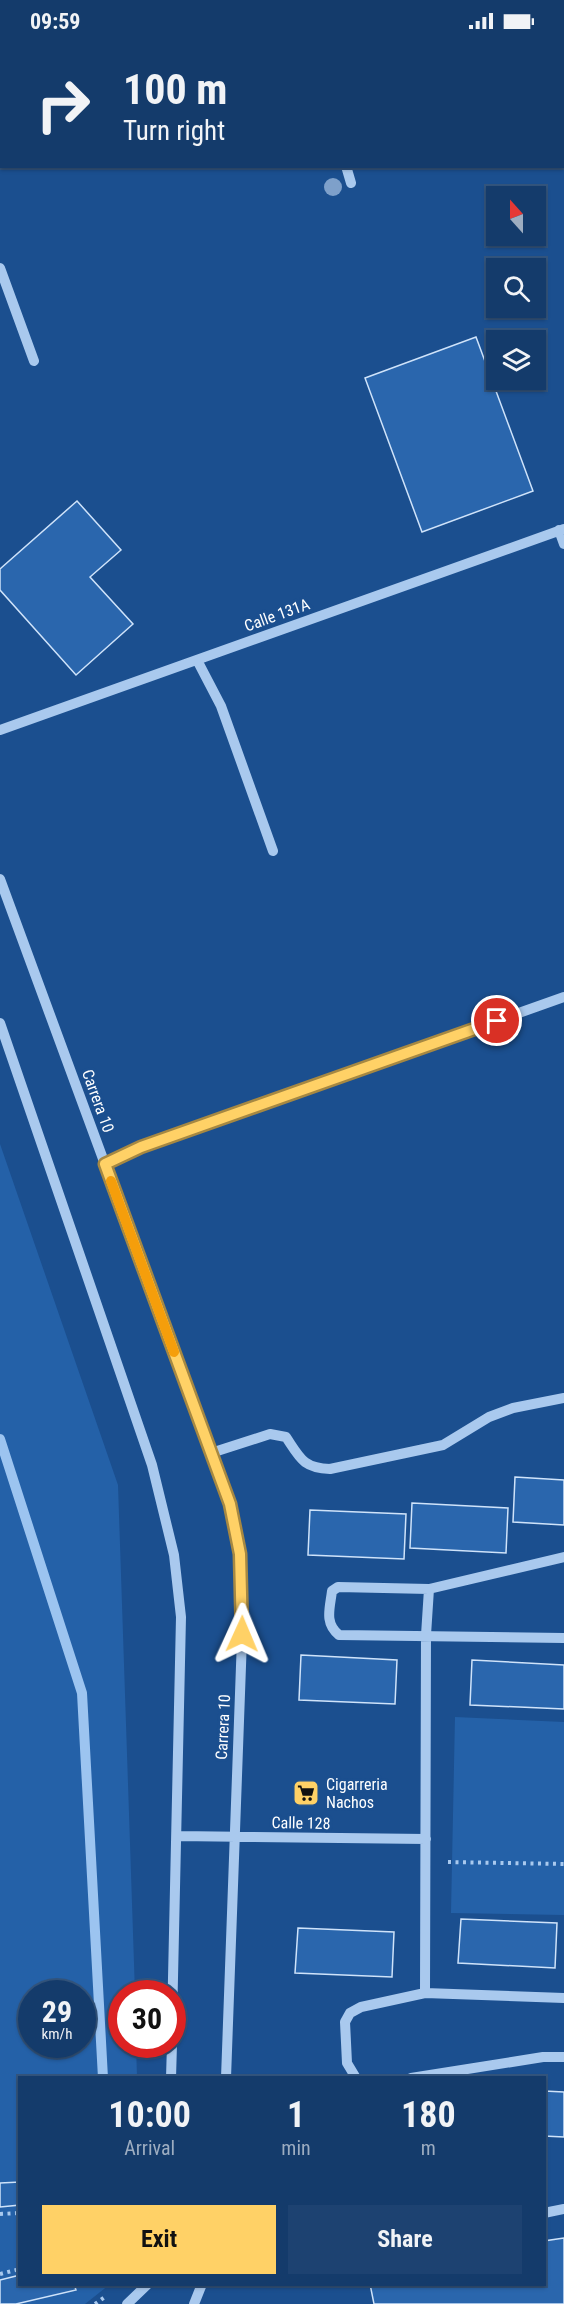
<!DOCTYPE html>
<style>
body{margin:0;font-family:"Roboto Condensed",sans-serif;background:#1d4271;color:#f1f3f6;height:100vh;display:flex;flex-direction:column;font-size:22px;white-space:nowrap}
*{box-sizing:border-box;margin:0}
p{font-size:20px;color:#9dadc1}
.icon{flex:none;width:33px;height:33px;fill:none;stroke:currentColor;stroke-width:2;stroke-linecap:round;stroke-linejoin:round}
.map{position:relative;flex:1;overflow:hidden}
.sheet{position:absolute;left:18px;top:2034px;width:528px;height:210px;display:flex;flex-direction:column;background:#143b6b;border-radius:0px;box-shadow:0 2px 4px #0004,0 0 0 2px #33557e}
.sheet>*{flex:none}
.guide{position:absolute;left:0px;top:0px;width:564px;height:126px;box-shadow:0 2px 4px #0004,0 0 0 2px #33557e;background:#143b6b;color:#f1f3f6;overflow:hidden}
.needle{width:39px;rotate:339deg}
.buttons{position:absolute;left:486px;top:144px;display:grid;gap:12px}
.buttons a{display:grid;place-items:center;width:60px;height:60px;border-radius:0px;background:#143b6b;box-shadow:0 2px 4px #0004,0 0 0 2px #33557e;font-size:30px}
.speed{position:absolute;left:18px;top:1938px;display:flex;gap:12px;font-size:30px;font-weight:700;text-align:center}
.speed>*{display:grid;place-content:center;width:78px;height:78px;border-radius:50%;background:#143b6b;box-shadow:0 2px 4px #0004,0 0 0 2px #33557e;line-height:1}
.speed small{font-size:15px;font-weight:400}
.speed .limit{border:9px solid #d22;background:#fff;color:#111}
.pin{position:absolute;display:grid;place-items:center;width:51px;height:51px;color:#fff;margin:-26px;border:3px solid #fff;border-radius:50%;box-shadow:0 2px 6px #0007}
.me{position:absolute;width:66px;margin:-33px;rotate:1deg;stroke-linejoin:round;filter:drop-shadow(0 0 4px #0008)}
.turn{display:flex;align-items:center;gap:21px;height:126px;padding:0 24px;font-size:27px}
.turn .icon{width:78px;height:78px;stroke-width:2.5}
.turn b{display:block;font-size:42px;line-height:51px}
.eta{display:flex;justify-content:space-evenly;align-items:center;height:102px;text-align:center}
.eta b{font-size:36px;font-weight:700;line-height:42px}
.primary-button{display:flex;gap:12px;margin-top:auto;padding:12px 24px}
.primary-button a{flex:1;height:69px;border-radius:0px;background:#ffd166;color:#111;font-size:24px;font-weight:700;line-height:69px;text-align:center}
.primary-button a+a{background:#1d4271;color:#f1f3f6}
.status{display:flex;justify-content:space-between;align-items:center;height:42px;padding:0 30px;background:#143b6b;direction:ltr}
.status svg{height:16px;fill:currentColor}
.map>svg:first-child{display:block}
.green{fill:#2461a8;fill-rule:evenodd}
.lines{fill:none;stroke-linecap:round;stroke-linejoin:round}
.stream{stroke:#9cc4f0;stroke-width:10}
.building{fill:#2a66ad;stroke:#cfe3fa;stroke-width:1.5}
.path{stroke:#a9c9ee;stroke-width:4;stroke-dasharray:3 4.5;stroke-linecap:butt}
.minor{stroke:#a9c9ee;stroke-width:10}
.tree{fill:#7ea0ca}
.route-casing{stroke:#a68842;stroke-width:15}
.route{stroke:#ffd166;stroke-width:10}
.slow{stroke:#f59e0b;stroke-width:10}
.labels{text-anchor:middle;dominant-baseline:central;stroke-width:6;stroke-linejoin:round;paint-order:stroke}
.street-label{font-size:16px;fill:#fff;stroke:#1b4f8f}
.poi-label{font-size:16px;fill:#fff;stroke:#1b4f8f;text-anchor:start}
</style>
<div class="status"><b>09:59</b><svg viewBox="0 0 49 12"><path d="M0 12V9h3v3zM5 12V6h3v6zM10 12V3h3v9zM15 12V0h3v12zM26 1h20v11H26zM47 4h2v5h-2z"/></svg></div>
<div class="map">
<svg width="564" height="2262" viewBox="0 0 564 2262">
<rect width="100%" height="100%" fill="#1b4f8f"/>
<!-- green -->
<path class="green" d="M 0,1102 L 118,1443 L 135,1951 L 122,1952 L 122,2002 L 136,2003 L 137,2035 L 20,2036 L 20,2242 L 109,2243 L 85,2262 L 0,2262 ZM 32,1952 L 82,1952 L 82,2002 L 32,2002 Z
M 455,1675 L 564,1680 L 564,1873 L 451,1871 Z"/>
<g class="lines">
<!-- stream -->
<path class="stream" d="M 0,1397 L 82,1651 L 103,2036"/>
</g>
<!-- building -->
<path class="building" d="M 476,295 L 533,449 L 422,490 L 365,336 Z
M 77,459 L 121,508 L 90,535 L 133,582 L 76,633 L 0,548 L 0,527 Z
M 515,1435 L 564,1438 L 564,1483 L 513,1480 Z
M 412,1461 L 508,1466 L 506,1511 L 410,1506 Z
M 310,1468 L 406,1472 L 404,1517 L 308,1513 Z
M 301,1613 L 397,1618 L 395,1662 L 299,1658 Z
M 472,1618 L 564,1623 L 564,1667 L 470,1663 Z
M 461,1877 L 557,1881 L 555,1926 L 458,1921 Z
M 298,1886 L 394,1890 L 392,1935 L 295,1931 Z
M 544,2049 L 564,2050 L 564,2095 L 544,2094 Z
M 20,2140 L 20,2163 L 0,2165 L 0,2141 Z
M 564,2196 L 564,2262 L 374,2262 L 370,2242 L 544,2242 L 544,2199 Z
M 20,2233 L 20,2242 L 74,2242 L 76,2248 L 16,2262 L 0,2262 L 0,2238 Z"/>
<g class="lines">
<!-- path -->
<path class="path" d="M 448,1820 L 564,1822
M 0,2172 L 20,2171
M 0,2232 L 20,2227
M 95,2262 L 105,2255"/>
<!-- minor -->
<path class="minor" d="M 121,0 L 122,2
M 303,0 L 303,2
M 213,2 L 217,0
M 0,79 L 2,79
M 346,124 L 351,141
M 0,226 L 34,319
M 559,488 L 564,502
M 197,618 L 221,664 L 273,809
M 0,688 L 564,487
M 0,837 L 230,1462 L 240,1512 L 243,1569 L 226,2036
M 0,981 L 152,1423 L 174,1513 L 181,1575 L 172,1981
M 105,1122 L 141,1105 L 564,955
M 211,1411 L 270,1392 L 286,1395 C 300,1416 303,1426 330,1427 L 443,1403 L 489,1375 L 513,1366 L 564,1356
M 429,1547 L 338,1545 L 332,1549 C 330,1566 324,1581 339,1593 L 564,1596
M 177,1794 L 426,1797
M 425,1951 L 426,1593 L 429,1547 L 564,1515
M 171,2036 L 172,2002
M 356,2036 L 347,2021 L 345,1980 L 350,1971 L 361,1965 L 425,1951 L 564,1956
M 411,2036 L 543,2015 L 564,2015
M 544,2171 L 564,2167
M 127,2262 L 148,2242
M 194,2262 L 202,2242"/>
</g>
<!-- trees -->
<circle class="tree" cx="333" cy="145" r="9"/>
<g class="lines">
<!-- route casing -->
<g class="route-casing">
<path id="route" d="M 242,1592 L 240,1512 L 230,1462 L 105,1122 L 141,1105 L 497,979"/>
</g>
<!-- route -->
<use href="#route" class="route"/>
<!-- slow -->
<path class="slow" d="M 111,1139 L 174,1310"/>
</g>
<!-- icons -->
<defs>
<g id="supermarket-square" transform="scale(1.35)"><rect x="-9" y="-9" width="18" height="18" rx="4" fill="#ffd166" stroke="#1b4f8f"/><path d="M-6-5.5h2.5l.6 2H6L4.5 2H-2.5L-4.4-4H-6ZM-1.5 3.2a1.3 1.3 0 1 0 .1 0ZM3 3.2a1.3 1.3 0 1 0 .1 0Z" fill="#111"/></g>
</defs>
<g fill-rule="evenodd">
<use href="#supermarket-square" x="306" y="1751"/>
</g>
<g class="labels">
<!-- street labels -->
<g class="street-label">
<text transform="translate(277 573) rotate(-20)">Calle 131A</text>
<text transform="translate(98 1059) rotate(70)">Carrera 10</text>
<text transform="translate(223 1685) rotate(-87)">Carrera 10</text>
<text transform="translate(301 1781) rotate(1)">Calle 128</text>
</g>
<!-- poi labels -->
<g class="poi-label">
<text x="326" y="1742">Cigarreria<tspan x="326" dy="18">Nachos</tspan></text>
</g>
</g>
</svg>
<div class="buttons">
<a><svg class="needle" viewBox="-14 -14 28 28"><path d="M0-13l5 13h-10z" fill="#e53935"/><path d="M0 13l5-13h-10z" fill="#9dadc1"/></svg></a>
<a><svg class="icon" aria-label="search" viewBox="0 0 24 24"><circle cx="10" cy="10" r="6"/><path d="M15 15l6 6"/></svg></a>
<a><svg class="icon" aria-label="layers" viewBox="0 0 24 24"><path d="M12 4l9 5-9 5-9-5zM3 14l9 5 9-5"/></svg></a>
</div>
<div class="speed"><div>29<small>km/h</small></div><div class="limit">30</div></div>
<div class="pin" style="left:497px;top:979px;background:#d93025"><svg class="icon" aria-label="arrive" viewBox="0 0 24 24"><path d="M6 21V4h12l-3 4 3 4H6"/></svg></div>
<svg class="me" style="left:242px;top:1592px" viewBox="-20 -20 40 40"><path d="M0-17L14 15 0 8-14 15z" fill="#ffd166" stroke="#fff" stroke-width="4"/></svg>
<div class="guide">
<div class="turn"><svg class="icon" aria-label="right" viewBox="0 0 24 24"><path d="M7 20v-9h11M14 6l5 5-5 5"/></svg><div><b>100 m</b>Turn right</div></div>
</div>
<section class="sheet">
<div class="eta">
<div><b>10:00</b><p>Arrival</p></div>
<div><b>1</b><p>min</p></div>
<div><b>180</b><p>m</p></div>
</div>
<div class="primary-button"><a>Exit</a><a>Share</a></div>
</section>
</div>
